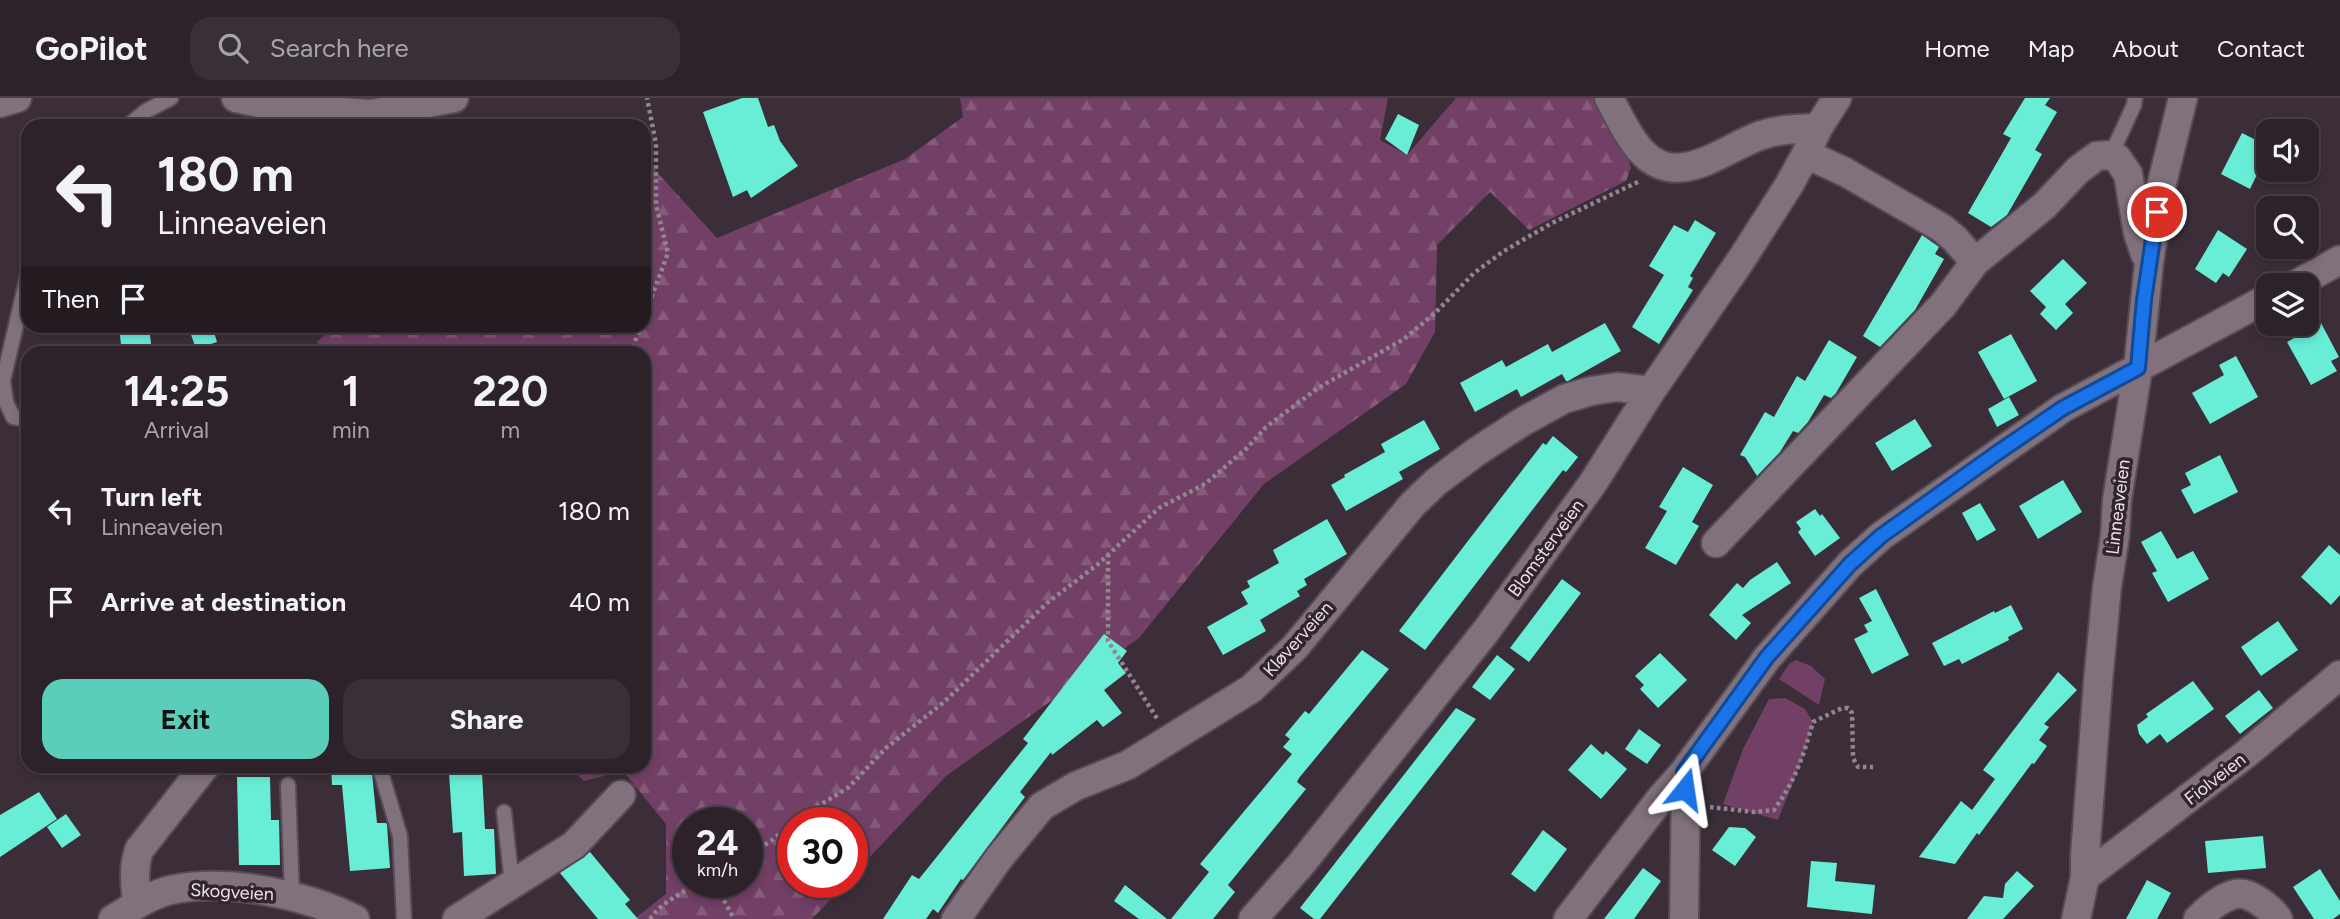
<!DOCTYPE html>
<meta charset="utf-8">
<style>
body{margin:0;font-family:Figtree,sans-serif;background:#392f36;color:#f1f3f6;height:100vh;display:flex;flex-direction:column;font-size:26px;white-space:nowrap}
*{box-sizing:border-box;margin:0}
p{font-size:23px;color:#a7a4a8}
.icon{flex:none;width:38px;height:38px;fill:none;stroke:currentColor;stroke-width:2;stroke-linecap:round;stroke-linejoin:round}
.map{position:relative;flex:1;overflow:hidden}
.panel{position:absolute;left:21px;top:248px;width:630px;height:427px;display:flex;flex-direction:column;background:#2d222a;border-radius:21px;box-shadow:0 4px 10px #0003,0 0 0 2px #483f47}
.panel>*{flex:none}
.banner{position:absolute;left:21px;top:21px;width:630px;height:214px;border-radius:21px;box-shadow:0 4px 10px #0003,0 0 0 2px #483f47;background:#2d222a;color:#f1f3f6;overflow:hidden}
.tools{position:absolute;left:2256px;top:21px;display:grid;gap:14px}
.tools a{display:grid;place-items:center;width:63px;height:63px;border-radius:14px;background:#2d222a;box-shadow:0 4px 10px #0003,0 0 0 2px #483f47;font-size:35px}
.speed{position:absolute;left:672px;top:709px;display:flex;gap:14px;font-size:35px;font-weight:700;text-align:center}
.speed>*{display:grid;place-content:center;width:91px;height:91px;border-radius:50%;background:#2d222a;box-shadow:0 4px 10px #0003,0 0 0 2px #483f47;line-height:1}
.speed small{font-size:18px;font-weight:400}
.speed .limit{border:10px solid #d22;background:#fff;color:#111}
.pin{position:absolute;display:grid;place-items:center;width:60px;height:60px;color:#fff;margin:-30px;border:4px solid #fff;border-radius:50%;box-shadow:0 2px 7px #0007}
.me{position:absolute;width:77px;margin:-38px;rotate:15deg;stroke-linejoin:round;filter:drop-shadow(0 0 5px #0008)}
.turn{display:flex;align-items:center;gap:24px;height:147px;padding:0 21px;font-size:32px}
.turn .icon{width:91px;height:91px;stroke-width:2.5}
.turn b{display:block;font-size:49px;line-height:60px}
.then{display:flex;align-items:center;height:66px;padding:0 21px;background:#0003;gap:14px;font-size:26px}
.eta{display:flex;justify-content:space-evenly;align-items:center;height:119px;text-align:center}
.eta b{font-size:42px;font-weight:700;line-height:49px}
.action{display:flex;gap:14px;margin-top:auto;padding:14px 21px}
.action a{flex:1;height:80px;border-radius:21px;background:#5bcebb;color:#111;font-size:28px;font-weight:700;line-height:80px;text-align:center}
.action a+a{background:#392f36;color:#f1f3f6}
ul{padding:0;list-style:none}
li{display:flex;align-items:center;gap:21px;height:91px;padding:0 21px}
li div{flex:1}
li b{display:block;font-size:26px}
li em{font-style:normal}
header{display:flex;align-items:center;gap:42px;box-sizing:border-box;height:98px;padding:0 35px;background:#2d222a;border-bottom:2px solid #483f47}
header strong{font-size:33px}
nav{display:flex;gap:38px;margin-inline-start:auto;font-size:24px}
.search{width:490px;height:63px;background:#392f36;display:flex;align-items:center;gap:18px;box-sizing:border-box;padding:0 24px;border-radius:21px;color:#a7a4a8;font-size:26px}
.map>svg:first-child{display:block}
.grass{fill:#723f66}
.forest{fill:url(#forest-firs);fill-rule:evenodd}
.building{fill:#68edd7}
.lines{fill:none;stroke-linecap:round;stroke-linejoin:round}
.service-casing{stroke:#564b54;stroke-width:18}
.minor-casing{stroke:#564b54;stroke-width:32}
.path{stroke:#92878f;stroke-width:4.5;stroke-dasharray:3.5 3.5;stroke-linecap:butt}
.service{stroke:#81717c;stroke-width:14}
.minor{stroke:#81717c;stroke-width:28}
.route-casing{stroke:#114b97;stroke-width:18}
.route{stroke:#1a73e8;stroke-width:12}
.labels{text-anchor:middle;dominant-baseline:central;stroke-width:7;stroke-linejoin:round;paint-order:stroke}
.street-label{font-size:18px;fill:#ebe2e9;stroke:#31242e}
</style>
<header>
<strong>GoPilot</strong>
<div class="search"><svg class="icon" aria-label="search" viewBox="0 0 24 24"><circle cx="10" cy="10" r="6"/><path d="M15 15l6 6"/></svg>Search here</div>
<nav><a>Home</a><a>Map</a><a>About</a><a>Contact</a></nav>
</header>
<div class="map">
<svg width="2340" height="821" viewBox="0 0 2340 821">
<defs>
<pattern id="forest-firs" width="22" height="20" patternUnits="userSpaceOnUse" patternTransform="scale(1.75)"><rect width="22" height="20" fill="#723f66"/><path d="M5 1l3.5 6h-7zM16 11l3.5 6h-7z" fill="#865a7c"/></pattern>
</defs>
<rect width="100%" height="100%" fill="#3c2e38"/>
<!-- grass -->
<path class="grass" d="M 1796,562 L 1811,568 L 1825,581 L 1819,607 L 1779,581 L 1789,566 Z
M 1785,600 L 1805,611 L 1813,624 L 1803,659 L 1778,722 L 1723,706 L 1743,651 L 1769,601 Z"/>
<!-- forest -->
<path class="forest" d="M 960,0 L 1388,0 L 1380,42 L 1407,57 L 1456,0 L 1597,0 L 1625,51 L 1631,70 L 1626,83 L 1529,132 L 1490,94 L 1437,147 L 1435,234 L 1406,286 L 1264,386 L 1139,540 L 946,678 L 852,778 L 852,724 L 793,724 L 793,784 L 847,784 L 812,821 L 634,821 L 666,796 L 666,726 L 623,673 L 584,683 L 570,669 L 644,668 L 644,256 L 322,256 L 317,244 L 335,228 L 644,228 L 644,60 L 717,140 L 905,61 L 963,19 ZM 688,724 L 747,724 L 747,784 L 688,784 Z"/>
<!-- building -->
<path class="building" d="M 742,0 L 758,0 L 768,29 L 774,27 L 780,43 L 798,68 L 751,100 L 747,92 L 733,99 L 703,14 Z
M 2025,0 L 2050,0 L 2045,7 L 2057,14 L 2035,52 L 2042,56 L 2007,117 L 1991,129 L 1968,115 L 2011,40 L 2003,36 Z
M 1398,16 L 1419,27 L 1407,57 L 1385,41 Z
M 2242,35 L 2268,48 L 2268,69 L 2262,66 L 2250,91 L 2221,76 Z
M 1695,122 L 1716,135 L 1690,178 L 1693,180 L 1688,189 L 1693,192 L 1659,246 L 1632,229 L 1664,177 L 1649,168 L 1674,127 L 1688,134 Z
M 2218,132 L 2247,151 L 2229,179 L 2223,175 L 2216,185 L 2195,171 Z
M 1922,137 L 1939,149 L 1935,156 L 1944,161 L 1915,212 L 1880,249 L 1863,238 Z
M 2063,161 L 2087,185 L 2065,206 L 2073,215 L 2056,232 L 2040,216 L 2046,209 L 2030,193 Z
M 1605,225 L 1621,253 L 1568,283 L 1566,283 L 1562,276 L 1521,299 L 1517,291 L 1475,314 L 1460,285 L 1502,262 L 1506,269 L 1548,246 L 1552,254 Z
M 2321,225 L 2339,259 L 2331,263 L 2337,273 L 2311,287 L 2287,244 Z
M 119,228 L 149,228 L 151,246 L 140,247 L 141,256 L 122,256 Z
M 188,228 L 212,228 L 217,244 L 196,251 Z
M 2011,236 L 2037,283 L 2004,301 L 1978,254 Z
M 1829,242 L 1857,259 L 1836,295 L 1831,300 L 1824,297 L 1808,324 L 1798,335 L 1793,333 L 1780,354 L 1757,378 L 1745,359 L 1740,357 L 1765,314 L 1774,319 L 1797,278 L 1805,283 Z
M 2236,258 L 2258,299 L 2210,326 L 2192,295 L 2224,277 L 2219,267 Z
M 2009,299 L 2019,317 L 1997,329 L 1988,311 Z
M 1915,321 L 1932,348 L 1892,373 L 1875,345 Z
M 1424,322 L 1440,351 L 1399,374 L 1403,381 L 1346,413 L 1331,387 L 1345,379 L 1344,377 L 1385,354 L 1381,346 Z
M 1553,338 L 1578,359 L 1566,374 L 1563,372 L 1425,552 L 1399,533 L 1543,345 L 1546,347 Z
M 2220,357 L 2238,394 L 2194,416 L 2181,392 L 2191,387 L 2185,375 Z
M 1683,369 L 1713,387 L 1692,424 L 1699,428 L 1676,467 L 1645,450 L 1667,413 L 1659,409 Z
M 2063,382 L 2082,414 L 2038,441 L 2019,408 Z
M 1980,405 L 1996,432 L 1977,443 L 1962,415 Z
M 1815,411 L 1820,418 L 1822,416 L 1840,440 L 1815,458 L 1798,434 L 1801,431 L 1796,424 Z
M 1327,421 L 1347,456 L 1304,481 L 1307,487 L 1297,493 L 1300,498 L 1260,522 L 1266,533 L 1223,557 L 1207,529 L 1248,506 L 1241,494 L 1250,489 L 1247,483 L 1279,465 L 1273,452 Z
M 2161,433 L 2177,461 L 2193,453 L 2209,481 L 2168,504 L 2152,475 L 2157,473 L 2141,444 Z
M 2329,447 L 2340,457 L 2340,497 L 2331,507 L 2301,479 Z
M 1777,464 L 1791,485 L 1742,517 L 1751,525 L 1736,542 L 1709,517 L 1737,485 L 1743,490 L 1750,482 Z
M 1562,481 L 1581,495 L 1529,564 L 1510,550 Z
M 1876,491 L 1909,557 L 1872,576 L 1854,541 L 1868,534 L 1864,527 L 1872,523 L 1859,500 Z
M 2011,507 L 2023,531 L 2008,539 L 2009,542 L 1962,566 L 1959,561 L 1944,568 L 1932,545 L 1994,513 L 1995,515 Z
M 2278,523 L 2298,552 L 2261,578 L 2241,549 Z
M 1104,536 L 1127,553 L 1118,565 L 1126,575 L 1104,592 L 1122,615 L 1103,629 L 1097,622 L 1052,657 L 1051,654 L 1020,694 L 1025,699 L 963,782 L 961,781 L 938,815 L 933,811 L 926,821 L 883,821 L 912,777 L 919,781 L 1028,645 L 1023,641 Z
M 1362,552 L 1389,571 L 1299,680 L 1297,684 L 1306,691 L 1228,787 L 1235,794 L 1213,821 L 1171,821 L 1209,774 L 1200,766 L 1292,656 L 1283,649 L 1290,641 L 1285,637 L 1305,613 L 1309,616 Z
M 1660,555 L 1687,582 L 1658,610 L 1640,591 L 1644,587 L 1635,578 Z
M 1497,557 L 1515,571 L 1490,602 L 1472,589 Z
M 2058,574 L 2077,592 L 2044,626 L 2049,629 L 2039,642 L 2047,648 L 2034,666 L 2032,665 L 1979,737 L 1977,735 L 1955,766 L 1919,759 L 1961,703 L 1972,712 L 1995,681 L 1983,672 Z
M 2193,583 L 2214,611 L 2167,645 L 2160,636 L 2147,646 L 2139,636 L 2137,627 L 2148,619 L 2146,616 Z
M 2259,592 L 2273,610 L 2240,636 L 2225,618 Z
M 1456,610 L 1476,621 L 1320,821 L 1314,821 L 1300,810 Z
M 1639,631 L 1661,647 L 1647,666 L 1625,651 Z
M 1591,646 L 1603,657 L 1606,653 L 1627,671 L 1601,701 L 1568,672 Z
M 331,668 L 366,668 L 367,675 L 372,675 L 377,725 L 386,725 L 387,727 L 390,770 L 350,773 L 342,687 L 332,687 Z
M 482,674 L 485,731 L 494,731 L 496,776 L 464,778 L 462,734 L 453,735 L 449,675 Z
M 237,679 L 270,679 L 271,722 L 279,722 L 280,767 L 239,767 Z
M 39,694 L 57,721 L 0,759 L 0,717 Z
M 66,716 L 81,737 L 62,750 L 47,729 Z
M 1729,729 L 1745,730 L 1756,739 L 1735,768 L 1712,752 Z
M 1543,732 L 1567,751 L 1535,794 L 1511,776 Z
M 2263,738 L 2266,770 L 2208,775 L 2205,743 Z
M 590,754 L 630,802 L 625,806 L 638,821 L 598,821 L 560,775 Z
M 1811,763 L 1837,765 L 1835,783 L 1875,787 L 1872,816 L 1807,809 Z
M 1643,770 L 1661,783 L 1634,821 L 1604,821 Z
M 2320,771 L 2340,803 L 2340,816 L 2333,821 L 2314,821 L 2293,789 Z
M 2017,773 L 2034,788 L 2003,821 L 1967,821 L 1984,798 L 2003,800 L 2005,786 Z
M 2147,782 L 2171,795 L 2157,821 L 2126,821 Z
M 1125,787 L 1167,821 L 1139,821 L 1114,803 Z"/>
<g class="lines">
<!-- service casing -->
<g class="service-casing">
<path id="service" d="M 128,28 L 146,13 L 171,0
M 2111,57 L 2134,7 L 2135,0
M 28,176 L 3,283 L 6,304 L 13,319 L 17,320 L 28,318
M 381,674 L 400,738 L 404,821
M 288,687 L 292,798
M 504,714 L 512,786"/>
</g>
<!-- minor casing -->
<g class="minor-casing">
<path id="minor" d="M 236,0 L 283,10 L 371,16 L 454,0
M 1609,0 C 1632,43 1649,87 1706,63 C 1723,56 1738,47 1754,40 C 1774,31 1797,31 1818,30
M 0,5 L 17,0
M 1806,56 L 1845,74 L 1942,130 L 1955,141 L 1975,164
M 2295,187 L 2340,162
M 1716,445 L 1943,207 L 1975,164 L 2044,108 L 2078,72 L 2097,58 L 2111,57 L 2117,60 L 2128,76 L 2138,135 L 2145,156
M 1684,674 L 1686,677 L 1684,821
M 2085,779 L 2246,656 L 2340,577
M 137,804 C 135,785 133,770 139,752 L 205,668
M 113,821 C 132,810 149,797 171,792 C 228,780 303,796 355,821
M 457,821 L 574,747 L 621,697
M 956,821 L 999,760 L 1042,708 L 1076,688 L 1128,667 L 1251,591 L 1295,549 L 1412,407 L 1436,384 L 1476,354 L 1522,324 L 1564,301 L 1591,293 L 1617,289 L 1651,293
M 1253,821 L 1302,765 L 1486,533 L 1593,385 L 1651,293 L 1741,162 L 1789,87 L 1806,56 L 1818,30 L 1837,0
M 1568,821 L 1661,700 L 1684,674 L 1767,560 L 1850,466 L 1881,438 L 2063,310 L 2268,200
M 2076,821 L 2085,779 L 2085,758 L 2098,584 L 2107,489 L 2115,438 L 2117,402 L 2138,270 L 2149,165 L 2161,89 L 2183,0
M 2198,821 C 2207,811 2222,799 2236,796 C 2249,793 2271,810 2278,821"/>
</g>
<!-- path -->
<path class="path" d="M 644,219 L 668,155 L 656,107 L 656,46 L 647,0
M 630,256 L 641,228
M 1108,456 L 1108,543 L 1158,622
M 1710,709 L 1754,714 L 1774,712 C 1796,681 1803,659 1813,624 L 1842,610 L 1848,610 L 1852,615 L 1853,660 L 1858,669 L 1873,669
M 793,724 L 849,689 L 886,650 L 944,604 L 1047,505 L 1097,467 L 1159,410 L 1205,386 L 1247,350 L 1266,329 L 1318,290 L 1404,241 L 1436,214 L 1474,175 L 1504,153 L 1552,125 L 1640,83
M 747,758 L 771,743 L 793,725
M 714,784 L 734,821
M 650,821 C 664,802 682,795 702,784"/>
<!-- service -->
<use href="#service" class="service"/>
<!-- minor -->
<use href="#minor" class="minor"/>
</g>
<g class="lines">
<!-- route casing -->
<g class="route-casing">
<path id="route" d="M 1685,691 L 1686,677 L 1684,674 L 1767,559 L 1850,466 L 1881,438 L 1997,355 L 2063,310 L 2138,270 L 2144,202 L 2157,114"/>
</g>
<!-- route -->
<use href="#route" class="route"/>
</g>
<g class="labels">
<!-- street labels -->
<g class="street-label">
<text transform="translate(2118 409) rotate(-83)">Linneaveien</text>
<text transform="translate(1546 450) rotate(-54)">Blomsterveien</text>
<text transform="translate(1298 541) rotate(-48)">Kløverveien</text>
<text transform="translate(2215 681) rotate(-38)">Fiolveien</text>
<text transform="translate(232 794) rotate(3)">Skogveien</text>
</g>
</g>
</svg>
<div class="tools">
<a><svg class="icon" aria-label="sound" viewBox="0 0 24 24"><path d="M4 9h4l5-4v14l-5-4H4zM17 9q2 3 0 6"/></svg></a>
<a><svg class="icon" aria-label="search" viewBox="0 0 24 24"><circle cx="10" cy="10" r="6"/><path d="M15 15l6 6"/></svg></a>
<a><svg class="icon" aria-label="layers" viewBox="0 0 24 24"><path d="M12 4l9 5-9 5-9-5zM3 14l9 5 9-5"/></svg></a>
</div>
<div class="speed"><div>24<small>km/h</small></div><div class="limit">30</div></div>
<div class="pin" style="left:2157px;top:114px;background:#d93025"><svg class="icon" aria-label="arrive" viewBox="0 0 24 24"><path d="M6 21V4h12l-3 4 3 4H6"/></svg></div>
<svg class="me" style="left:1685px;top:691px" viewBox="-20 -20 40 40"><path d="M0-17L14 15 0 8-14 15z" fill="#1a73e8" stroke="#fff" stroke-width="4"/></svg>
<div class="banner">
<div class="turn"><svg class="icon" aria-label="left" viewBox="0 0 24 24"><path d="M17 20v-9H6M10 6l-5 5 5 5"/></svg><div><b>180 m</b>Linneaveien</div></div>
<div class="then">Then<svg class="icon" aria-label="arrive" viewBox="0 0 24 24"><path d="M6 21V4h12l-3 4 3 4H6"/></svg></div>
</div>
<section class="panel">
<div class="eta">
<div><b>14:25</b><p>Arrival</p></div>
<div><b>1</b><p>min</p></div>
<div><b>220</b><p>m</p></div>
</div>
<ul>
<li><svg class="icon" aria-label="left" viewBox="0 0 24 24"><path d="M17 20v-9H6M10 6l-5 5 5 5"/></svg><div><b>Turn left</b><p>Linneaveien</p></div><em>180 m</em></li>
<li><svg class="icon" aria-label="arrive" viewBox="0 0 24 24"><path d="M6 21V4h12l-3 4 3 4H6"/></svg><div><b>Arrive at destination</b></div><em>40 m</em></li>
</ul>
<div class="action"><a>Exit</a><a>Share</a></div>
</section>
</div>
